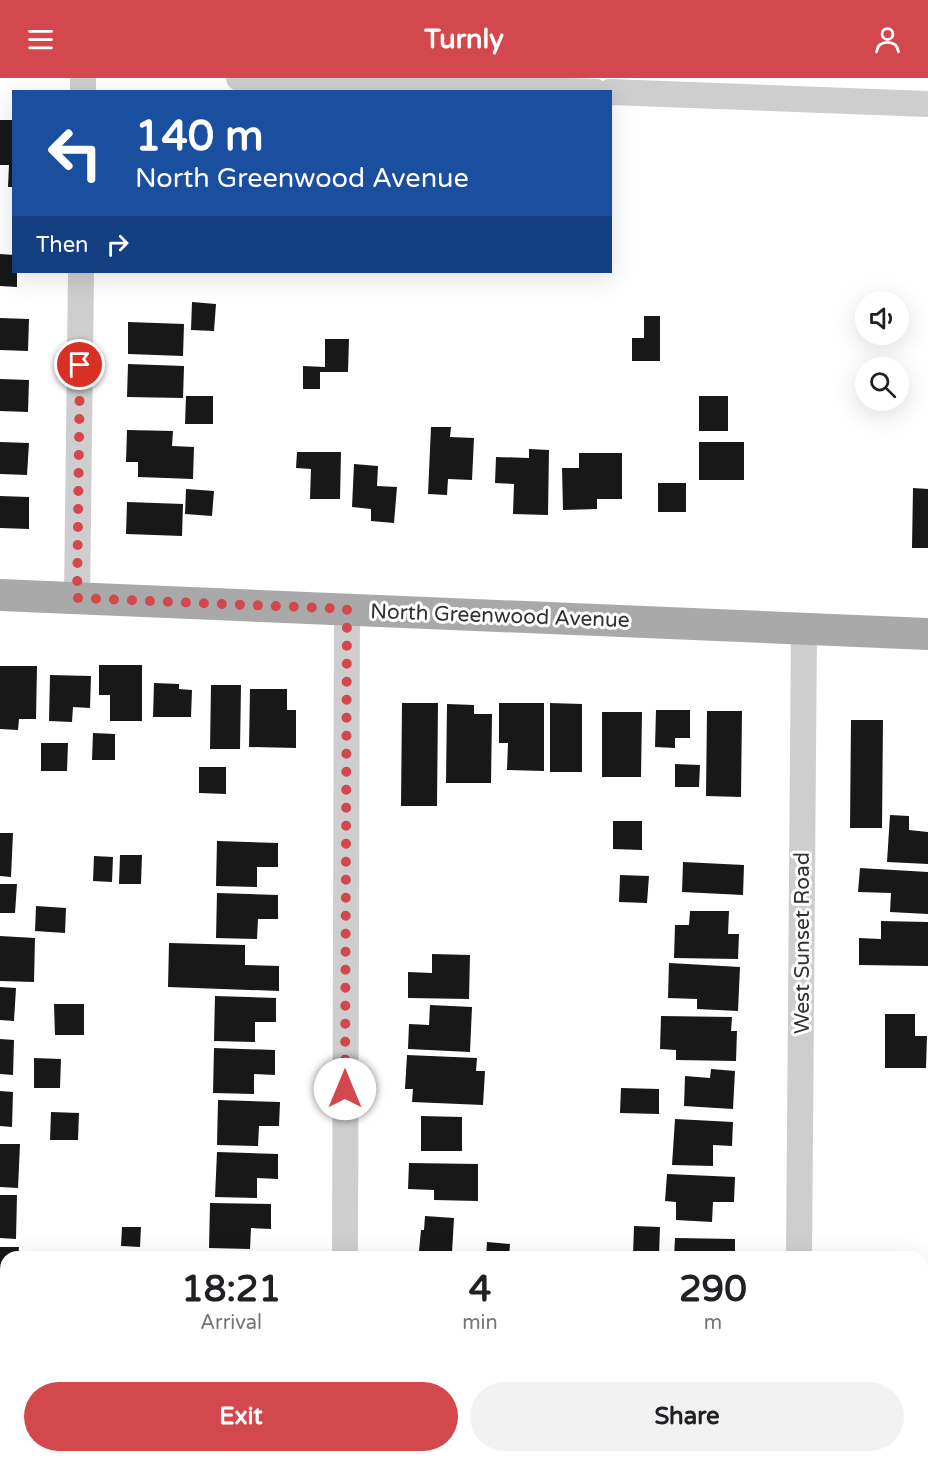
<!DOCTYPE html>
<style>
body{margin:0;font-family:"Varela Round",sans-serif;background:#f2f2f2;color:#202124;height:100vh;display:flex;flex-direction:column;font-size:22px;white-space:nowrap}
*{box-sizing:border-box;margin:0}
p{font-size:20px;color:#757577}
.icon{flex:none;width:33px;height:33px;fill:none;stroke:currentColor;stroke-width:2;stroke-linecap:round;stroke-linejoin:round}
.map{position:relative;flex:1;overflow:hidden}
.side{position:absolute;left:0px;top:1173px;width:928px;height:212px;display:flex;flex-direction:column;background:#fff;border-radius:18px 18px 0 0;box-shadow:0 6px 24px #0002}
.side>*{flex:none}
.top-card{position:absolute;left:12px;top:12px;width:600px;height:183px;border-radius:0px;box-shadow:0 6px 24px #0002;background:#1a4fa0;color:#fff;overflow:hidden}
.controls{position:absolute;left:855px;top:213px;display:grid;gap:12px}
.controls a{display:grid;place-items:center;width:54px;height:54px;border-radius:50%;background:#fff;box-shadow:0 6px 24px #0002;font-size:30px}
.pin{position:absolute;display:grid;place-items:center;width:51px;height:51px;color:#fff;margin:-26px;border:3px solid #fff;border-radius:50%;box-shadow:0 2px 6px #0007}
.me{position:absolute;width:66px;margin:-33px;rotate:0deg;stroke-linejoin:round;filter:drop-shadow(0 0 4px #0008)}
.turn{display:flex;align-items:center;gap:21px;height:126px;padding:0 24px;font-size:27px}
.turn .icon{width:78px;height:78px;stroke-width:2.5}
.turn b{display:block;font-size:42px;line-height:51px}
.then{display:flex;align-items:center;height:57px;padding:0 24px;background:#0003;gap:12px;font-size:22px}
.eta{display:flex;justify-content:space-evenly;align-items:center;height:102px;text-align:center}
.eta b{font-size:36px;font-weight:700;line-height:42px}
.action{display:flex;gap:12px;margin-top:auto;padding:12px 24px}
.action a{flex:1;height:69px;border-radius:36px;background:#d3484c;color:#fff;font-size:24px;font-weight:700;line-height:69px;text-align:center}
.action a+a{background:#f2f2f2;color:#202124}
header{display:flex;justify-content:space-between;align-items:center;height:78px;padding:0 24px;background:#d3484c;color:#fff;font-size:27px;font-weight:700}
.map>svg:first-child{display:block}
.building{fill:#181818}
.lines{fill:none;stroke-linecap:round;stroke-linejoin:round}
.minor{stroke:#cecece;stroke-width:26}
.major{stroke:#a9a9a9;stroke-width:32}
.route{stroke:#d3484c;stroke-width:10;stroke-dasharray:0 18}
.labels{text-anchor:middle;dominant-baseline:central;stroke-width:6;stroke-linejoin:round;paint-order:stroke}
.street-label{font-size:21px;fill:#313131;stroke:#fff}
</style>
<header><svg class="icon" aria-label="menu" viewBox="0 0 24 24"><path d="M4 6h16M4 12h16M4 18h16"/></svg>Turnly<svg class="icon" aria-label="person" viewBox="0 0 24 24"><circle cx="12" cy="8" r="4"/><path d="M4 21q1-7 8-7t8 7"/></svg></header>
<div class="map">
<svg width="928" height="1384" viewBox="0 0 928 1384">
<rect width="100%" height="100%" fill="#fff"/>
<!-- building -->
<path class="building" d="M 0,42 L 14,42 L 14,109 L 8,109 L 9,87 L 0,87 Z
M 0,176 L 14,177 L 14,194 L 17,194 L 17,209 L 0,208 Z
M 192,224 L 216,226 L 214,253 L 191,252 Z
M 644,238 L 660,238 L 660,283 L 632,283 L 632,260 L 644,260 Z
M 0,240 L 29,241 L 28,273 L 0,272 Z
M 128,244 L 184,246 L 183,278 L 128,276 Z
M 325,261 L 349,261 L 348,294 L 320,294 L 320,311 L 303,311 L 303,288 L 325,289 Z
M 128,286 L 184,288 L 183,320 L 127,319 Z
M 0,301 L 29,302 L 28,334 L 0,333 Z
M 186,318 L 213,318 L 213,346 L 185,346 Z
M 699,318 L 728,318 L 728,353 L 699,353 Z
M 431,349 L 451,349 L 450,359 L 474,360 L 472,402 L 448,401 L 447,417 L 428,416 Z
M 127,352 L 173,353 L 172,368 L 194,369 L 193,401 L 138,399 L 138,384 L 126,384 Z
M 0,364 L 29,365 L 27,397 L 0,396 Z
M 699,364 L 744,364 L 744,402 L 699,402 Z
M 529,371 L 549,372 L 548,437 L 513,436 L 514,406 L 495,405 L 496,379 L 529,380 Z
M 297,374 L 341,374 L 340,421 L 310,421 L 311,391 L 296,390 Z
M 579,375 L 622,375 L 622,421 L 597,421 L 597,431 L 563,432 L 562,390 L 579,390 Z
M 354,386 L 378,388 L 377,408 L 397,409 L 394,445 L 371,443 L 371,431 L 352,429 Z
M 658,405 L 686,405 L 686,434 L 658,434 Z
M 913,410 L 928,411 L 928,470 L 912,470 Z
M 186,411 L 214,413 L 212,438 L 185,436 Z
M 0,418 L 29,419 L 29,451 L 0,450 Z
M 127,424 L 183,426 L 182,458 L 126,456 Z
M 99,587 L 142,587 L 142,643 L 110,643 L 110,617 L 99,617 Z
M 0,588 L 37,588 L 36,641 L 19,641 L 18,652 L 0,651 Z
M 50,597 L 91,598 L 90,630 L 73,629 L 72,644 L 49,643 Z
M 154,605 L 179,606 L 179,611 L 192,612 L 191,639 L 153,639 Z
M 211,607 L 241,607 L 240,671 L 210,671 Z
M 250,611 L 287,611 L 287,632 L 296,632 L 296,670 L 249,669 Z
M 402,625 L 438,625 L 437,728 L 401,728 Z
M 499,625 L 544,625 L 544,693 L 507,692 L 508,665 L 499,665 Z
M 550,625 L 582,626 L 582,694 L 550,694 Z
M 447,626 L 474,627 L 474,636 L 492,636 L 491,705 L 446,705 Z
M 656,632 L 690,632 L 690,660 L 675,660 L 675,670 L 655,669 Z
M 707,633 L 742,633 L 741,719 L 706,718 Z
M 602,634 L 642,634 L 641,699 L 602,699 Z
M 851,642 L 883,642 L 882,750 L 850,750 Z
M 93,655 L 115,656 L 115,682 L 92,682 Z
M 41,665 L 68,665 L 67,693 L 41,693 Z
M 675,686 L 700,687 L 699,709 L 675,709 Z
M 199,689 L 226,689 L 226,716 L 199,715 Z
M 890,737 L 909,738 L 909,752 L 928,754 L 928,786 L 887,784 Z
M 613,743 L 642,743 L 642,772 L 613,771 Z
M 0,755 L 13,755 L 11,799 L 0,798 Z
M 217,763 L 278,765 L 278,789 L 257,789 L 257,809 L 216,808 Z
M 120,777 L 142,777 L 141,806 L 119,806 Z
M 94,778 L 113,779 L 112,804 L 93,803 Z
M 683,784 L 744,787 L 743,817 L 682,814 Z
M 860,790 L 928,794 L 928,836 L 890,834 L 891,815 L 858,814 Z
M 620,797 L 649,798 L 647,825 L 619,824 Z
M 0,806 L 17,806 L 15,835 L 0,835 Z
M 217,815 L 278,817 L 278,841 L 258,841 L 257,861 L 216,860 Z
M 36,828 L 66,830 L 65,855 L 35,853 Z
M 690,833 L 729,833 L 728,856 L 739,856 L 738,881 L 674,880 L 675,847 L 689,847 Z
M 881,843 L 928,844 L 928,888 L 859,887 L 859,860 L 881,861 Z
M 0,858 L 35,860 L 34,904 L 0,903 Z
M 169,865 L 245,867 L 245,887 L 279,888 L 279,913 L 168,909 Z
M 432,876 L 470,877 L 469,921 L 408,920 L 408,894 L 432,895 Z
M 669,885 L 740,889 L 738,933 L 697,931 L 697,921 L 668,920 Z
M 0,909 L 16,910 L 14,943 L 0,942 Z
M 215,918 L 276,920 L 276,944 L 255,944 L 255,964 L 214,963 Z
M 54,926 L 84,926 L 84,957 L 55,957 Z
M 430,927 L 472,929 L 470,974 L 408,971 L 409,946 L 429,947 Z
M 885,936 L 915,936 L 915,958 L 927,958 L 926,990 L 885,990 Z
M 661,938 L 732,939 L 731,953 L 737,953 L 736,983 L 676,982 L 676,972 L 660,971 Z
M 0,961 L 14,962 L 13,997 L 0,996 Z
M 214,970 L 275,972 L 275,997 L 254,996 L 254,1016 L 213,1015 Z
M 407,977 L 477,980 L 476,993 L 485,993 L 483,1027 L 412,1024 L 413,1011 L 405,1011 Z
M 34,980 L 61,981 L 60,1010 L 34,1010 Z
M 711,991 L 735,993 L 733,1031 L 684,1028 L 685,998 L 710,1000 Z
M 621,1010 L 659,1011 L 659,1036 L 620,1035 Z
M 0,1013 L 13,1014 L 12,1049 L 0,1048 Z
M 218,1022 L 280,1024 L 279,1048 L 259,1048 L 258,1068 L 217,1067 Z
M 51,1034 L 79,1035 L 78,1062 L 50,1062 Z
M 421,1038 L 462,1039 L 462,1073 L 421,1073 Z
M 675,1041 L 733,1044 L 732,1068 L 713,1067 L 713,1088 L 672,1087 Z
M 0,1066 L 20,1066 L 18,1110 L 0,1109 Z
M 217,1074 L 278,1076 L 278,1101 L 257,1100 L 257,1120 L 215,1119 Z
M 409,1085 L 478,1086 L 478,1123 L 434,1122 L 434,1112 L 408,1111 Z
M 667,1096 L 735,1099 L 734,1124 L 713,1124 L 712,1144 L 676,1142 L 676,1124 L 665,1123 Z
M 0,1117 L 17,1117 L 16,1161 L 0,1160 Z
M 210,1125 L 271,1126 L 271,1151 L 251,1150 L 250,1171 L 209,1170 Z
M 425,1138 L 454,1140 L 452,1175 L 419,1173 L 421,1152 L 424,1152 Z
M 634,1148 L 660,1149 L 659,1178 L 633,1177 Z
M 122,1149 L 141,1149 L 140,1169 L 121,1168 Z
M 675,1160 L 735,1161 L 735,1179 L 674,1179 Z
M 487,1164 L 510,1166 L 509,1179 L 486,1179 Z
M 0,1169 L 19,1169 L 18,1179 L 6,1179 L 6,1213 L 0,1212 Z
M 0,1220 L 6,1220 L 6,1265 L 0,1264 Z
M 0,1272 L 6,1273 L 6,1316 L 0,1316 Z
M 0,1325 L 6,1325 L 6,1369 L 0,1368 Z
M 46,1378 L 70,1378 L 70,1384 L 46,1384 Z
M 404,1378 L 442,1378 L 442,1384 L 404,1384 Z
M 684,1378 L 730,1378 L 730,1384 L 684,1384 Z"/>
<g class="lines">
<!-- minor -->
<path class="minor" d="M 239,0 L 596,14
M 83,14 L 83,0
M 610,14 L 928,26
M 77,520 L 81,194
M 345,1179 L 347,531
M 799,1179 L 804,551
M 344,1384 L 344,1378
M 798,1384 L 798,1378"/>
<!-- major -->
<path class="major" d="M 0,517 L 928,556"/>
</g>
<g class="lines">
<!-- route -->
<path class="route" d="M 80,287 L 77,520 L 347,531 L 345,1011"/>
</g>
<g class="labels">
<!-- street labels -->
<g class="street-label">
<text transform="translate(500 538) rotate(2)">North Greenwood Avenue</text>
<text transform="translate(802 865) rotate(-90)">West Sunset Road</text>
</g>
</g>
</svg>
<div class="controls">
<a><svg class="icon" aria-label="sound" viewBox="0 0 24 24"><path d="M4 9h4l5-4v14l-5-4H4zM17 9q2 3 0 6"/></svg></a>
<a><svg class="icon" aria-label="search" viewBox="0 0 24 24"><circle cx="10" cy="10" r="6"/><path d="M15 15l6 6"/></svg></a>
</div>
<div class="pin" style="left:80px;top:287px;background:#d93025"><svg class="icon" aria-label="arrive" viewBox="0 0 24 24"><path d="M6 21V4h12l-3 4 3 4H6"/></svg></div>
<svg class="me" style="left:345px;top:1011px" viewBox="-20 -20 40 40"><circle r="19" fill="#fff"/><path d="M0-13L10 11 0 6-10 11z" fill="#d3484c"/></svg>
<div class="top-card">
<div class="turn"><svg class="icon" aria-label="left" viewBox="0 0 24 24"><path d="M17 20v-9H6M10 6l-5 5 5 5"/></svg><div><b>140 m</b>North Greenwood Avenue</div></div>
<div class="then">Then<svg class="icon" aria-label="right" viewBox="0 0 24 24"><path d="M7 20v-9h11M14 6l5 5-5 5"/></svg></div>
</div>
<section class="side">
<div class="eta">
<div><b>18:21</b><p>Arrival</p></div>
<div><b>4</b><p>min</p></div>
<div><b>290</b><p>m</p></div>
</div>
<div class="action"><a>Exit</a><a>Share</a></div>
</section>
</div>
